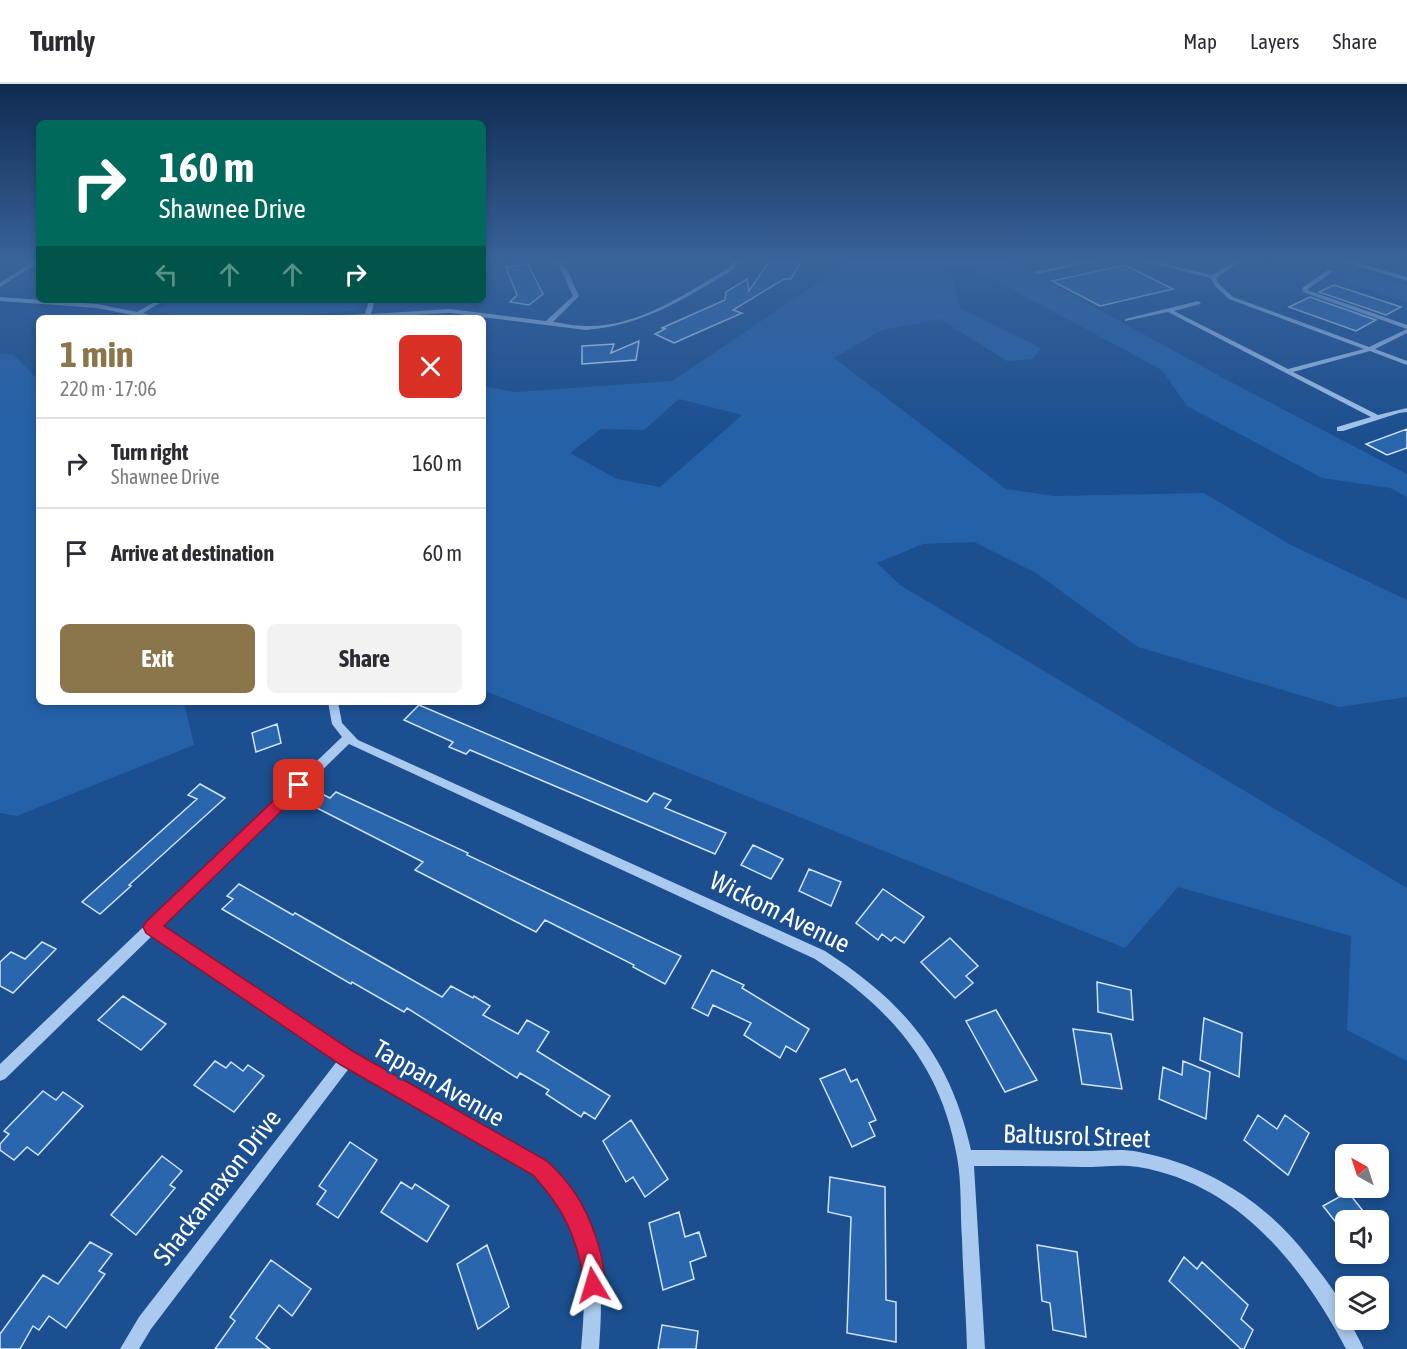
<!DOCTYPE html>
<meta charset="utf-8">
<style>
body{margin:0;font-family:"Asap Condensed",sans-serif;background:#f2f2f3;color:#2b2b33;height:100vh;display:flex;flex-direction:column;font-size:22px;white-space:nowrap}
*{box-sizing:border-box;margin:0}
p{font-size:20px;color:#7c7c81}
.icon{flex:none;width:33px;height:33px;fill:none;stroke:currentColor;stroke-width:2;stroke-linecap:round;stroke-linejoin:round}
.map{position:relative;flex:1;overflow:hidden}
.side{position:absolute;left:36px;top:231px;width:450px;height:390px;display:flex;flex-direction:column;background:#fff;border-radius:9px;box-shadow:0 3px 9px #0003}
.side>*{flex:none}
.banner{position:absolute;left:36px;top:36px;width:450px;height:183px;border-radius:9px;box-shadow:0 3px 9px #0003;background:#00695c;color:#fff;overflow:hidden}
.needle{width:39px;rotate:321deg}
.controls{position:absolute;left:1335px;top:1060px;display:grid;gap:12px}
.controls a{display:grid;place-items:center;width:54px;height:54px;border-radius:9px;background:#fff;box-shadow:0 3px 9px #0003;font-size:30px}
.pin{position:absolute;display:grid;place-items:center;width:51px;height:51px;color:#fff;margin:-26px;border-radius:12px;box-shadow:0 3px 9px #0006}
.me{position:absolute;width:66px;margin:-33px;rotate:353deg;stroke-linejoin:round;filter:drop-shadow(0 0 4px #0008)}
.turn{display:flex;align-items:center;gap:21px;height:126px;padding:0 24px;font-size:27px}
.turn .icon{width:78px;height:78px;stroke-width:2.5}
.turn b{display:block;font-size:42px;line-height:51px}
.lanes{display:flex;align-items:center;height:57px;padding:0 24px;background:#0003;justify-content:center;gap:30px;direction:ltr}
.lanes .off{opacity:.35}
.round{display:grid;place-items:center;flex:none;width:63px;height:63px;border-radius:9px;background:#f2f2f3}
.head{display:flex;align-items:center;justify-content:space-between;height:102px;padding:0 24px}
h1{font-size:36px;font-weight:700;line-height:45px;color:#8a764a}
.cta{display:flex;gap:12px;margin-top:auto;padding:12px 24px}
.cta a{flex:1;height:69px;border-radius:9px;background:#8a764a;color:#fff;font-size:24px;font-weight:700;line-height:69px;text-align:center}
.cta a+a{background:#f2f2f3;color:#2b2b33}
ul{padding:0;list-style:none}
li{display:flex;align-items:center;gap:18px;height:90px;padding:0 24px;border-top:2px solid #e1e1e2}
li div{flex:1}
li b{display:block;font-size:22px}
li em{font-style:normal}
header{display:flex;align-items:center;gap:36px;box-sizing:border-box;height:84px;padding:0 30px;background:#fff;border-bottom:2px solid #e1e1e2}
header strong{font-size:28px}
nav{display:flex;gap:33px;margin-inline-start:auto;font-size:21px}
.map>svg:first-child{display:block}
.green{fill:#2461a8;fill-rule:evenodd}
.building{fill:#2a66ad;stroke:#cfe3fa;stroke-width:1.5}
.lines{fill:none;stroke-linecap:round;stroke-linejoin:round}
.minor{fill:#a9c9ee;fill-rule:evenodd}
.route{fill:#e11d48;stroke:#92132f;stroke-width:1.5}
.labels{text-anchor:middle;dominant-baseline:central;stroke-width:6;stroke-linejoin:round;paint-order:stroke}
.near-street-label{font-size:26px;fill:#fff;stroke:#1b4f8f}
</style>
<header>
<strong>Turnly</strong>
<nav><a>Map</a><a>Layers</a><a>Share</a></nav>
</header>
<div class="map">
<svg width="1407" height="1265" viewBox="0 0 1407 1265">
<rect width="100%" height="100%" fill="#1b4f8f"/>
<!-- green -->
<path class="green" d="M 847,175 L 1007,175 L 1227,296 L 1407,390 L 1407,413 L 1390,404 L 1322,394 L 1187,322 L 1162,286 L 972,184 L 944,183 L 953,197 L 960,224 L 1041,264 L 1033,275 L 1007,277 L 940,235 L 882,246 L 834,274 L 1006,405 L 1054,412 L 1204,409 L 1289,460 L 1407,516 L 1407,613 L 1340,623 L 1138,563 L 1036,489 L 974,458 L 923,460 L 877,479 L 900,501 L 1407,804 L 1407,977 L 1347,946 L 1351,852 L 1178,803 L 1125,864 L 483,606 L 483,302 L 516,308 L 672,297 L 846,180 ZM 679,315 L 742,331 L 660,403 L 617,395 L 570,369 L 601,345 L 644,346 Z
M 1348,189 L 1375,193 L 1407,202 L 1407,218 L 1347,198 L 1339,192 Z
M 174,216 L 361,216 L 359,224 L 352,227 C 286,232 219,240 154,228 Z
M 0,269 L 14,271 L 39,297 L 39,618 L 184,618 L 194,661 L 17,732 L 0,729 Z"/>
<!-- building -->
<path class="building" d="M 773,177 L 800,180 L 791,195 L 784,195 L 733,226 L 742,229 L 674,259 L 655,250 L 665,245 L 662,244 L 725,216 L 726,208 L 747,195 L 749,207 L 768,179 Z
M 528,180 L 543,210 L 529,221 L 510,218 L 517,211 L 506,183 Z
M 1125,181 L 1173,205 L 1100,222 L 1052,197 Z
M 1334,201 L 1401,223 L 1386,231 L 1319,208 Z
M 1310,213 L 1376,236 L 1356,247 L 1289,223 Z
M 639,257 L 636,276 L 582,280 L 582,262 L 614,260 L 611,269 Z
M 1407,345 L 1407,364 L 1387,371 L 1366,360 Z
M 419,621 L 647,718 L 654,709 L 671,716 L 665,724 L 726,749 L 715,770 L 470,666 L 466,670 L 449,663 L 453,658 L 404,636 Z
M 277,640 L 281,659 L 256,668 L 252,649 Z
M 200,700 L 225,714 L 129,801 L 131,802 L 100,830 L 82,818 L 197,715 L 188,711 Z
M 336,708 L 468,769 L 467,771 L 681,872 L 665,900 L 633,883 L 634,881 L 545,836 L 536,848 L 415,786 L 423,778 L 313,722 L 324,711 L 330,714 Z
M 753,761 L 783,775 L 771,795 L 741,781 Z
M 809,785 L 841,798 L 831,822 L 799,807 Z
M 239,800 L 293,831 L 295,829 L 442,913 L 451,902 L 473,914 L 474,912 L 490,922 L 483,931 L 518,950 L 527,936 L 549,948 L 537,967 L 610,1012 L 595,1035 L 584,1028 L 581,1033 L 546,1010 L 549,1006 L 520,989 L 517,994 L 407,924 L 404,928 L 352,898 L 351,900 L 222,825 L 233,815 L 227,812 Z
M 883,805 L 924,833 L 904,859 L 895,853 L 891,857 L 882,850 L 878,856 L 856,839 Z
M 950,854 L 978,882 L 966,892 L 973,899 L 955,914 L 921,878 Z
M 42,858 L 56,865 L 13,909 L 0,902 L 0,878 L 11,868 L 25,875 Z
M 712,886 L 744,901 L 742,904 L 809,945 L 796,968 L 786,962 L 780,974 L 744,951 L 751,939 L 713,921 L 708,932 L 692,924 Z
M 1097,898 L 1131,906 L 1133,936 L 1098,928 Z
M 123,912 L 166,940 L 141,966 L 98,936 Z
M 996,926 L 1037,996 L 1005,1008 L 966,937 Z
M 1204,934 L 1242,949 L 1239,993 L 1200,976 Z
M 1073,945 L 1111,950 L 1122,1005 L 1082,1000 Z
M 215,977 L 226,984 L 231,978 L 243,987 L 248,981 L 264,992 L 234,1028 L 194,1001 Z
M 1183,977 L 1210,988 L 1206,1035 L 1159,1015 L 1163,983 L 1182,991 Z
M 845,985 L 851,998 L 857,995 L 876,1036 L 869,1039 L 875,1052 L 852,1063 L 820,995 Z
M 43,1007 L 56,1016 L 63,1008 L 83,1022 L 38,1071 L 27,1063 L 14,1076 L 0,1066 L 0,1060 L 9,1050 L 4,1047 Z
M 1258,1031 L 1277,1045 L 1285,1031 L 1309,1049 L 1288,1091 L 1244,1056 Z
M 631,1036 L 668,1095 L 645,1113 L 633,1093 L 626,1098 L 603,1057 Z
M 350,1058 L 377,1076 L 338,1134 L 317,1120 L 326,1107 L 319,1102 Z
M 162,1072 L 182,1087 L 170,1101 L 175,1104 L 136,1151 L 111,1131 Z
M 830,1093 L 885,1103 L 886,1216 L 896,1218 L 896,1258 L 847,1249 L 851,1133 L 828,1128 Z
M 401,1098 L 412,1105 L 415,1100 L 449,1122 L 427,1158 L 381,1128 Z
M 1348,1108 L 1371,1137 L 1346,1137 L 1346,1151 L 1323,1122 Z
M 679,1128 L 685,1153 L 699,1148 L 706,1172 L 690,1178 L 694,1195 L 663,1206 L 649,1139 Z
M 90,1158 L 112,1170 L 99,1187 L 105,1190 L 66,1244 L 49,1232 L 39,1246 L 33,1242 L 20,1265 L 0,1265 L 0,1250 L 43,1191 L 58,1200 Z
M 487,1161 L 509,1223 L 478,1245 L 457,1180 Z
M 1037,1161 L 1077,1168 L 1086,1253 L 1053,1246 L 1050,1219 L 1042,1217 Z
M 1184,1173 L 1197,1185 L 1202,1178 L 1248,1221 L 1241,1235 L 1253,1246 L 1244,1265 L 1241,1265 L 1169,1197 Z
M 271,1176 L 311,1205 L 292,1232 L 279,1221 L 256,1254 L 270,1265 L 215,1265 L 235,1237 L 230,1233 Z
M 662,1241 L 698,1247 L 696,1265 L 658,1265 Z"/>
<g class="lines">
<!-- minor -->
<path class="minor" d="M 37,175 L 39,175 L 39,178 L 0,203 L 0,199 Z
M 556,175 L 562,175 L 579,212 L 553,238 C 563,239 574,242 585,242 C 637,244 685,210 727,185 L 733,179 L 733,175 L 737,175 L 739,179 L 731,187 C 682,216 644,241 586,246 L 450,229 L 360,234 L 326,234 L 329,232 L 365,230 L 369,216 L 375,216 L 371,230 L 450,225 L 546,237 L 573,212 Z
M 1096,175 L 1105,175 L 1037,190 L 1034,188 Z
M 1135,175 L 1143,175 L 1212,191 L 1239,175 L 1244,175 L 1216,194 L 1219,200 L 1233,213 L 1369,263 L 1407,245 L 1407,249 L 1375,265 L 1407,277 L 1407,281 L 1370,267 L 1293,288 L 1378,331 L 1407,324 L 1407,328 L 1399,329 L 1343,347 L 1337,347 L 1337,343 L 1371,333 L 1168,228 L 1125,237 L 1125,235 L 1198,217 L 1201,219 L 1200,220 L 1174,227 L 1288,285 L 1364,265 L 1229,215 L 1215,202 L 1211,194 Z
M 1336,175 L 1343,175 L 1407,193 L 1407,197 Z
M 1328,186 L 1333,187 L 1307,206 L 1407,241 L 1407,245 L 1303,208 L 1302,204 Z
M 0,213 L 97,220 L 137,228 L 158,216 L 165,216 L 143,229 L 159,234 L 147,234 L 97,224 L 0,217 Z
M 328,618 L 338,618 L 342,639 L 358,656 L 825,867 C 904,918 950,972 971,1066 C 1009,1066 1047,1067 1085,1067 C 1103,1067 1122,1064 1139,1068 C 1208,1081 1267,1119 1309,1174 C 1320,1189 1346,1218 1346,1236 L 1349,1236 L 1364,1265 L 1346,1265 C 1302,1181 1237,1099 1138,1083 C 1120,1080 1101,1083 1083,1083 C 1047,1082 1010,1082 974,1082 L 985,1265 L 967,1265 C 966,1228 963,1192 962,1155 C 960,1128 962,1100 957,1073 C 941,981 891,925 815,875 L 349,660 L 162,842 L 353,969 L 546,1078 C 600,1143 605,1183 599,1265 L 581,1265 C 585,1220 588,1175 567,1134 C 559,1118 546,1104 534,1090 L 350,983 L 151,1245 L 139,1265 L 120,1265 L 139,1233 L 338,976 L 153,851 L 5,995 L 0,997 L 0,980 L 342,653 L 332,640 Z"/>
</g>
<!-- sky -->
<linearGradient id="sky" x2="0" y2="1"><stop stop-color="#0f2b4f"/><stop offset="0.5" stop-color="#39639b"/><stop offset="1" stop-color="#39639b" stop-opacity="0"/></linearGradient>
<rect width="1407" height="352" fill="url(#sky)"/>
<!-- route -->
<path class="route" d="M 299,695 L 304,697 L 306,701 L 304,705 L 164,842 L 354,968 L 547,1077 C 555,1085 563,1092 569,1101 C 587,1123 612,1182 601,1209 L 593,1212 L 585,1209 C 581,1198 583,1188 580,1177 C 571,1140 558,1119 533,1091 L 341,981 L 146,849 L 143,843 L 146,838 L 294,697 Z"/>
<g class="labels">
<!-- near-street labels -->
<g class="near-street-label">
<text transform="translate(780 828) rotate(26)">Wickom Avenue</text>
<text transform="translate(439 999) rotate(30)">Tappan Avenue</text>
<text transform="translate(1077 1052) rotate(2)">Baltusrol Street</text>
<text transform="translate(217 1103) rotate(-52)">Shackamaxon Drive</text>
</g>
</g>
</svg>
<div class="controls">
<a><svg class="needle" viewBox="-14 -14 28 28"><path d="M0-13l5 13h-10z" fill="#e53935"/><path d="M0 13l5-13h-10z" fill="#7c7c81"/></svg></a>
<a><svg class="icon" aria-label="sound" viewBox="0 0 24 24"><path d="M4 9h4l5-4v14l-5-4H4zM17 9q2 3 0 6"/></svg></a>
<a><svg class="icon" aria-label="layers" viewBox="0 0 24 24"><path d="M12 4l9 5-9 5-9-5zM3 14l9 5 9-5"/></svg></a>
</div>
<div class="pin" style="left:299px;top:701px;background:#d93025"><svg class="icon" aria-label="arrive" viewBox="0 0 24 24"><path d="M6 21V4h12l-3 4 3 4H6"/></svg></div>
<svg class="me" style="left:593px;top:1201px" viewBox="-20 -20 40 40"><path d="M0-17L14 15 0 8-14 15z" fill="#e11d48" stroke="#fff" stroke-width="4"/></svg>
<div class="banner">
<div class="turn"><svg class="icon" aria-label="right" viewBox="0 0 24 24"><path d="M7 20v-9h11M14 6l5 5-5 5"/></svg><div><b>160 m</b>Shawnee Drive</div></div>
<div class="lanes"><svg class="icon off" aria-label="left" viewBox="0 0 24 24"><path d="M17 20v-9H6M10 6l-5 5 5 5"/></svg><svg class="icon off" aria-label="ahead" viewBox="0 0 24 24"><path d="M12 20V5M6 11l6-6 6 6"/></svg><svg class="icon off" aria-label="ahead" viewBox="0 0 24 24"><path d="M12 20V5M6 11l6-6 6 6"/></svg><svg class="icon" aria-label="right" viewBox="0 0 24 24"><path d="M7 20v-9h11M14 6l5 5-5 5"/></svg></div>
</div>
<section class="side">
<div class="head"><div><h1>1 min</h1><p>220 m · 17:06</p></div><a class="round" style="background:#d93025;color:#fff"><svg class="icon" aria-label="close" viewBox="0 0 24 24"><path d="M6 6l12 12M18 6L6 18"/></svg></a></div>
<ul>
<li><svg class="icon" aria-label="right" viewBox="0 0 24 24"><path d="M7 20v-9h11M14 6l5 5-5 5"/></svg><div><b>Turn right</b><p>Shawnee Drive</p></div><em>160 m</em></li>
<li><svg class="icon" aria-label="arrive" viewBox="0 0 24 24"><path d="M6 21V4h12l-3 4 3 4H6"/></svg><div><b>Arrive at destination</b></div><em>60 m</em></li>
</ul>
<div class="cta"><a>Exit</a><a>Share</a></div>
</section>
</div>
